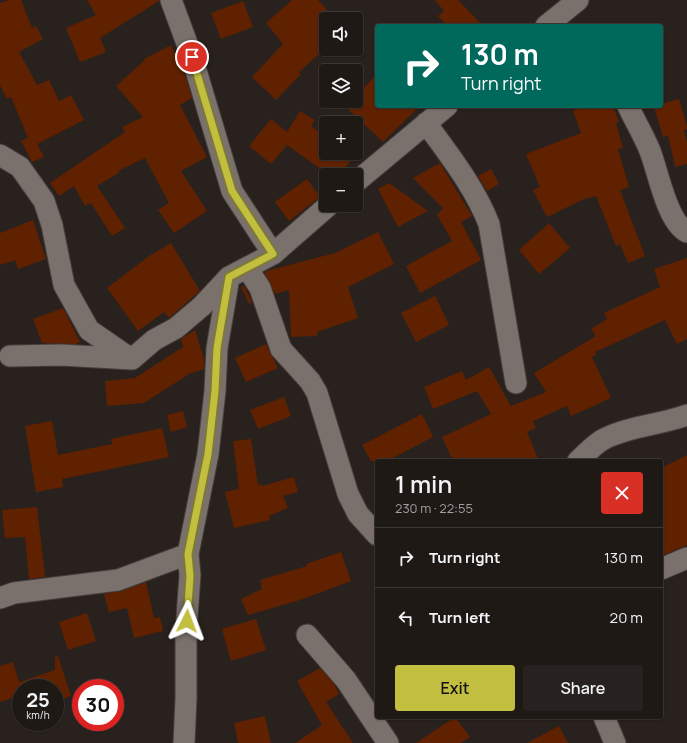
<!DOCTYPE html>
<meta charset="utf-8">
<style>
body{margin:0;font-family:Manrope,sans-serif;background:#27221f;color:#f1f3f6;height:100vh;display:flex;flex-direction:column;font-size:15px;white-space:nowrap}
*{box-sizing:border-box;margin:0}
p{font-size:13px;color:#a1a0a1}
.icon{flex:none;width:22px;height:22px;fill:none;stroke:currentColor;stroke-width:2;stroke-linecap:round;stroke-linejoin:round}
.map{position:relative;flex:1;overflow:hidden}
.drawer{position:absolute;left:375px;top:459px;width:288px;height:260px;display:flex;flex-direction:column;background:#1f1916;border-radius:4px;box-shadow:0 1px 3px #0004,0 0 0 1px #3c3835}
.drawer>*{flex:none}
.hud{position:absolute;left:375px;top:24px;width:288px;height:84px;border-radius:4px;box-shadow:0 1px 3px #0004,0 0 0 1px #3c3835;background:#00695c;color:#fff;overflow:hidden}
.buttons{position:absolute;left:319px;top:12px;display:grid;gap:8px}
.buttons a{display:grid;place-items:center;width:44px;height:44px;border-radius:4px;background:#1f1916;box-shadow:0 1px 3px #0004,0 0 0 1px #3c3835;font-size:20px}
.speed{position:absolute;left:12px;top:679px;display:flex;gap:8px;font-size:20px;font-weight:700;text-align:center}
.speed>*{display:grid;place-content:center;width:52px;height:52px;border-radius:50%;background:#1f1916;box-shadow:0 1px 3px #0004,0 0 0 1px #3c3835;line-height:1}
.speed small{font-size:10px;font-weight:400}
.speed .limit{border:6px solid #d22;background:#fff;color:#111}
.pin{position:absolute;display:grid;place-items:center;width:34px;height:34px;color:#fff;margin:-17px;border:2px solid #fff;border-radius:50%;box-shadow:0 1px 4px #0007}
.me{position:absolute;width:44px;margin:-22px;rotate:3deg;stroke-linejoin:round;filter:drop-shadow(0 0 3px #0008)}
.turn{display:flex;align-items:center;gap:14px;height:84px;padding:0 20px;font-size:18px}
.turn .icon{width:52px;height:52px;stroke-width:2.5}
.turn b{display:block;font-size:28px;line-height:34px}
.round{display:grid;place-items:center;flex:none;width:42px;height:42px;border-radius:4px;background:#27221f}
.overview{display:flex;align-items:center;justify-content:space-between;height:68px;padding:0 20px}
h1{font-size:24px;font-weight:600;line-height:30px}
.primary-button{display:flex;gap:8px;margin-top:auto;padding:8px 20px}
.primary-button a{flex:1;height:46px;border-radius:4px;background:#c1be40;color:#111;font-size:16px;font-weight:600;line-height:46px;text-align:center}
.primary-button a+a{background:#27221f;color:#f1f3f6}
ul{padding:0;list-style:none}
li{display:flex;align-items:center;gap:12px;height:60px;padding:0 20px;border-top:1px solid #3c3835}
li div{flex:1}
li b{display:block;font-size:15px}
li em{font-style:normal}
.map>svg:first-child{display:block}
.building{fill:#602100}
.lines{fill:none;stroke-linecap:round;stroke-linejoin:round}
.minor-casing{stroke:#463f3d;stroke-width:23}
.minor{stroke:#7a706c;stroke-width:21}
.route-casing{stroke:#7d7c2a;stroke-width:10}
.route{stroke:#c1be40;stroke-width:7}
</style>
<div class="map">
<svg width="687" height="743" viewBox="0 0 687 743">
<rect width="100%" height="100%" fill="#29211e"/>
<!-- building -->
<path class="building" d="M 9,0 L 21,0 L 32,28 L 36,26 L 43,39 L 19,52 L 37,85 L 49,80 L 59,101 L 71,95 L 84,120 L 37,144 L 44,157 L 32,162 L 21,141 L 28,138 L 11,97 L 7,99 L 0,85 L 0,3 Z
M 87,0 L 159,0 L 159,1 L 100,38 L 106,52 L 80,62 L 66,28 L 96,15 Z
M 292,0 L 318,0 L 335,19 L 326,19 L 326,48 L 299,72 L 301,74 L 276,100 L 252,77 L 283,44 L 266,23 Z
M 435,0 L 458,0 L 483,26 L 448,26 L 438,16 L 444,11 Z
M 243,1 L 253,27 L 221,39 L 211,13 Z
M 171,45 L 184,72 L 192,98 L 180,105 L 207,157 L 181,171 L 207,211 L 174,233 L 158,210 L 169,203 L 145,158 L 118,171 L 119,173 L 97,186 L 125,228 L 112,236 L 91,203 L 85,206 L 74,186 L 59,196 L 50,183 L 125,132 L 122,127 L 143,117 L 116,86 L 145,60 L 144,59 Z
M 377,74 L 377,106 L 420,106 L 383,142 L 346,107 L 351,101 L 356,101 L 356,96 Z
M 679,99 L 687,126 L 687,129 L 684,130 L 687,142 L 687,164 L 675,167 L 668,135 L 663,137 L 654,107 L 661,106 L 661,104 Z
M 587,106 L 613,106 L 619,122 L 616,123 L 623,148 L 618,149 L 629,187 L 620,190 L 645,256 L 628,263 L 620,244 L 616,246 L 596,196 L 582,200 L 547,217 L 533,190 L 540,187 L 526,154 L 581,133 L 573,111 Z
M 300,111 L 315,120 L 311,126 L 326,137 L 326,153 L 356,153 L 340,175 L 329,175 L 287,145 L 271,164 L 249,146 L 271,119 L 287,132 Z
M 440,163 L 472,216 L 461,222 L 481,260 L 420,293 L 406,266 L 452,241 L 437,215 L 443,208 L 413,178 Z
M 491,169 L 499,184 L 487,191 L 478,176 Z
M 307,179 L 320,197 L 289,221 L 275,202 Z
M 389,183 L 428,211 L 398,227 L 378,189 Z
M 33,220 L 46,259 L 18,269 L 15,260 L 0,265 L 0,233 Z
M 549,223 L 570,248 L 539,274 L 519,250 Z
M 378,232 L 394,264 L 348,287 L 358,318 L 317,332 L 317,336 L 291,337 L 289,290 L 275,294 L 265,274 L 266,271 L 335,253 Z
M 171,243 L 200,291 L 169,318 L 164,312 L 138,331 L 107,288 L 149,256 Z
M 687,258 L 687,339 L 677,344 L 665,320 L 595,352 L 597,354 L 592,357 L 611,398 L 571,416 L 567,406 L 533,421 L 536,428 L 527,432 L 539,461 L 453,461 L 442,437 L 491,414 L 477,391 L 433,409 L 424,387 L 462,371 L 466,380 L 489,367 L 511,406 L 546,392 L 534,373 L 596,336 L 591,329 L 607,319 L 604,313 L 660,287 L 654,269 Z
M 244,286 L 252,302 L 249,304 L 241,287 Z
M 435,296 L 449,325 L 416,342 L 401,313 Z
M 63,308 L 80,342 L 75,344 L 42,343 L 33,319 Z
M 195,330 L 204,359 L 204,369 L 189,374 L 144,403 L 107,406 L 105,381 L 135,378 L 183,347 L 181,339 Z
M 266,344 L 278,368 L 246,382 L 235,358 Z
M 284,397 L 291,416 L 258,429 L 250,410 Z
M 183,411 L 187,427 L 171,432 L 167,415 Z
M 422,414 L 433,437 L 387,461 L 371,461 L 362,445 Z
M 52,421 L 58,455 L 112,444 L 111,439 L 162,428 L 169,457 L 62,479 L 63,487 L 36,492 L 25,426 Z
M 251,439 L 258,485 L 261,484 L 262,486 L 294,477 L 298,492 L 283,496 L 288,508 L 269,516 L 270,520 L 234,528 L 225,492 L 239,489 L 233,441 Z
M 687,455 L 687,545 L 661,556 L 661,468 Z
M 37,507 L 45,577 L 29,579 L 25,537 L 5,538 L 2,510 Z
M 341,552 L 351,581 L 300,600 L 248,615 L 241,599 L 262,589 L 260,580 L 307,566 L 306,564 Z
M 146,582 L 154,618 L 160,617 L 163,631 L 134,638 L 127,608 L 109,612 L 104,594 L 122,591 Z
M 87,613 L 96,641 L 68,650 L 59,622 Z
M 256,619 L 266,650 L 231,661 L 222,629 Z
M 58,656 L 71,696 L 55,702 L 55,688 L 21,688 L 21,695 L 0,702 L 0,666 L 13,662 L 19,682 L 55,670 L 55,657 Z
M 320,668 L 334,684 L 339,694 L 326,702 L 353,743 L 295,743 L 322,725 L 297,681 Z
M 265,716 L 271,743 L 238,743 L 234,723 Z
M 455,717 L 470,737 L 461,743 L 416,743 Z
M 559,726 L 568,743 L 527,743 Z"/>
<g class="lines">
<!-- minor casing -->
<g class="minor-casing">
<path id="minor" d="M 171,0 L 192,57 L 232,191 L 273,254
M 546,26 L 578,0
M 628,106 C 635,121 644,136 650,151 C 658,171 667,222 687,232
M 426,123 C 449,155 474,186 489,224 L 516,383
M 0,155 L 20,167 L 44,201 L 52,225 L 64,285 L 89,330 L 131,359
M 356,182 L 447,106
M 247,268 L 260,288 L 281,349 L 310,381 L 317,393 L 348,494 L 358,514 L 377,535
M 10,356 L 61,355 L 132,359 L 154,340 L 176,328 L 202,306 L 229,277 L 273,254 L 329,205
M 578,461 C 585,454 595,444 604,439 C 629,426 660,425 687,415
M 661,569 L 687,558
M 0,598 L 14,593 L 118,580 L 188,554
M 307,635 L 346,680 L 388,743
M 604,717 L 615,743
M 184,743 L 186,698 L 186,630 L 190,575 L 188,554 L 208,454 L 215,391 L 217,348 L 229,277"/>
</g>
<!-- minor -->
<use href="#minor" class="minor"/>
</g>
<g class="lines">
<!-- route casing -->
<g class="route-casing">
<path id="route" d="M 187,621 L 190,576 L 188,554 L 208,454 L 215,391 L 217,348 L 229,277 L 273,254 L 232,191 L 192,57"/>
</g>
<!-- route -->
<use href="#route" class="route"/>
</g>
</svg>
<div class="buttons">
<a><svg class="icon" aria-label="sound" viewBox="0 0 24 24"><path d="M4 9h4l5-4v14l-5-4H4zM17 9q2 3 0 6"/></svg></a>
<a><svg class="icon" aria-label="layers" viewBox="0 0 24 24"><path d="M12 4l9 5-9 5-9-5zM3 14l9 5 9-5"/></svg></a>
<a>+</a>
<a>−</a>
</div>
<div class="speed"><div>25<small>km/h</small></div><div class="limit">30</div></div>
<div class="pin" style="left:192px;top:57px;background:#d93025"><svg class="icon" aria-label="arrive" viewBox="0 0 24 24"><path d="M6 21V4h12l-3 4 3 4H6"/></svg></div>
<svg class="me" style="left:187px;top:621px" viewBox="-20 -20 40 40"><path d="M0-17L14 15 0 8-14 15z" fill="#c1be40" stroke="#fff" stroke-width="4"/></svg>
<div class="hud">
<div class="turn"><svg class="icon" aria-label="right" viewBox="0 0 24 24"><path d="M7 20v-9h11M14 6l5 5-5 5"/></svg><div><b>130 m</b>Turn right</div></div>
</div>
<section class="drawer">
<div class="overview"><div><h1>1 min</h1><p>230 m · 22:55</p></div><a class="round" style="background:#d93025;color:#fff"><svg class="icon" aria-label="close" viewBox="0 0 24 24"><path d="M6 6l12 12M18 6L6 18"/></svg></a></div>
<ul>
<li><svg class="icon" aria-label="right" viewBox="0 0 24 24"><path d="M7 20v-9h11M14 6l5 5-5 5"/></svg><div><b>Turn right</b></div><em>130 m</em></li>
<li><svg class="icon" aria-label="left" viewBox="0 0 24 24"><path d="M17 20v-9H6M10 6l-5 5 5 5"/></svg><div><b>Turn left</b></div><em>20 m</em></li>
</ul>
<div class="primary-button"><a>Exit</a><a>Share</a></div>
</section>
</div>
